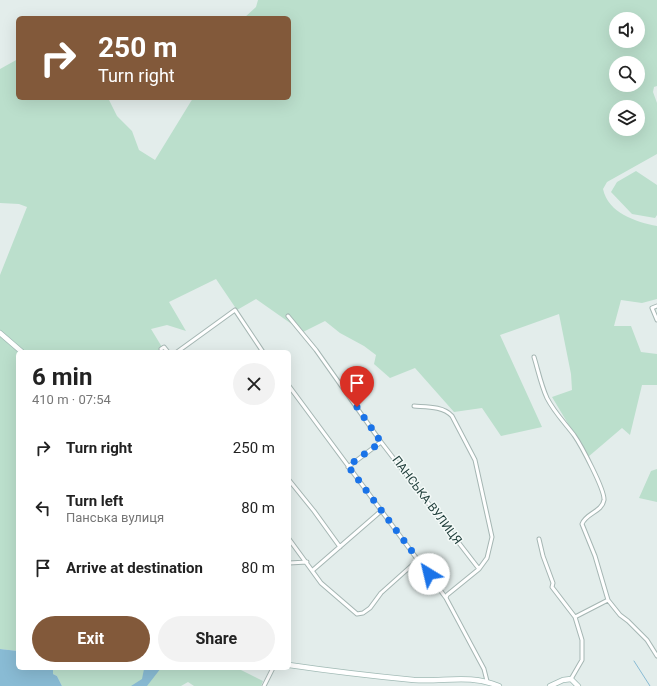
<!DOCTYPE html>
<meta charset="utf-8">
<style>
body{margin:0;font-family:Roboto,sans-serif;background:#f2f2f2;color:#222;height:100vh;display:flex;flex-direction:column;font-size:15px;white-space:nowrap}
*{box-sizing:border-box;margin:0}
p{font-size:13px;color:#767676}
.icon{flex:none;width:22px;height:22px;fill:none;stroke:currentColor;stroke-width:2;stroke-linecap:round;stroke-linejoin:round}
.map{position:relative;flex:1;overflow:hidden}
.panel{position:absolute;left:16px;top:350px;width:275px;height:320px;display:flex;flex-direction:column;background:#fff;border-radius:6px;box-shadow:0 4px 16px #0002}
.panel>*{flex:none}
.banner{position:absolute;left:16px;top:16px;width:275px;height:84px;border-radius:6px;box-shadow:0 4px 16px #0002;background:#82593a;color:#fff;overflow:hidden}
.tools{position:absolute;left:609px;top:12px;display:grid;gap:8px}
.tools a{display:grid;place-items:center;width:36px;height:36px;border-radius:50%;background:#fff;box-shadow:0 4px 16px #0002;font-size:20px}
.pin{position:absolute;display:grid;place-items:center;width:34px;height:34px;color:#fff;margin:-41px -17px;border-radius:50% 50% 50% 0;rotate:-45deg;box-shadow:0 0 4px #0007}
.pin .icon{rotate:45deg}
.me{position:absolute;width:44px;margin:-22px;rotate:324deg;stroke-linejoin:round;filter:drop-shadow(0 0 3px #0008)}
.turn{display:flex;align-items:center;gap:14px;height:84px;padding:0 16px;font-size:18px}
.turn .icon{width:52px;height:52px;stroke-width:2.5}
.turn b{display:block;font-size:28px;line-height:34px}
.round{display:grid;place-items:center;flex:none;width:42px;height:42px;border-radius:21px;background:#f2f2f2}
.head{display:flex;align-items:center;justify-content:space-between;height:68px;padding:0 16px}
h1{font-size:24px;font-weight:700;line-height:30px}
.button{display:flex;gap:8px;margin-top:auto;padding:8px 16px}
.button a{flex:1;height:46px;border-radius:24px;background:#82593a;color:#fff;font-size:16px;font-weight:700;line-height:46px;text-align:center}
.button a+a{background:#f2f2f2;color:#222}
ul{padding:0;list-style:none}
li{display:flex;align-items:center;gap:12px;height:60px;padding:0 16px}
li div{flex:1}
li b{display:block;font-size:15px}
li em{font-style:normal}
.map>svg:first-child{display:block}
.green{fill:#bbdfcc;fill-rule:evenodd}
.water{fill:#89bbd4}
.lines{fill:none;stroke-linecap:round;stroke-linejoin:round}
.stream{stroke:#89bbd4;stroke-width:1}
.street-casing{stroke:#a5b6b3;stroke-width:5}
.secondary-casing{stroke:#a1bab5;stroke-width:6}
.street{stroke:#fff;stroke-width:3}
.secondary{stroke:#fff;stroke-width:4.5}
.route{stroke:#1a73e8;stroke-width:7;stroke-dasharray:0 12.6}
.labels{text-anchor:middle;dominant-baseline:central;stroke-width:3;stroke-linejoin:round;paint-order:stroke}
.street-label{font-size:12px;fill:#22403d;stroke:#f4faf8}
</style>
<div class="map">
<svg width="657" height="686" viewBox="0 0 657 686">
<rect width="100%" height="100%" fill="#e3edeb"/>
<!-- green -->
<path class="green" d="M 258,0 L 657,0 L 657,86 L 654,87 L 653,92 L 657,103 L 657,154 L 607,182 L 603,189 C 608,213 636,222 657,226 L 657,299 L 642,303 L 621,300 L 614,326 L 631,326 L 641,352 L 657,354 L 657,385 L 642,385 L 630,435 L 622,428 L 588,457 L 552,397 L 572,390 L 571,374 L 559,314 L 500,335 L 542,427 L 501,436 L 482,408 L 454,412 L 415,368 L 390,378 L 374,364 L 376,355 L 364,346 L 340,333 L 325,321 L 303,332 L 256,299 L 237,310 L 216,279 L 169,302 L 186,331 L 167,325 L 151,329 L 165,352 L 18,352 L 18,651 L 0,649 L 0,275 L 27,207 L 19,204 L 0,203 L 0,69 L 18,59 L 18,98 L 108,98 L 117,116 L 132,131 L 139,150 L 155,160 L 193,98 L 289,98 L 289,18 L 244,18 L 256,7 ZM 616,19 L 638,19 L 638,41 L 616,41 ZM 616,63 L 638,63 L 638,85 L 616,85 ZM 616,107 L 638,107 L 638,129 L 616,129 Z
M 636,171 L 657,185 L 657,215 L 655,218 L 632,214 L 611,192 L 617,182 Z
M 657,469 L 657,502 L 639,498 L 651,471 Z
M 53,668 L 237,668 L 263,681 L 261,686 L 194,686 L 188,682 L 181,686 L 62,686 L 57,676 L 53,674 Z"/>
<!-- water -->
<path class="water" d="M 0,649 L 18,651 L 18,668 L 53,668 L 53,674 L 57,676 L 62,686 L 0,686 Z
M 143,668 L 161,668 L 147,686 L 131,686 L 142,679 L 144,669 Z"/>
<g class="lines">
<!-- stream -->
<path class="stream" d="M 634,661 L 650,686"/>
<!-- street casing -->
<g class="street-casing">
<path id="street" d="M 657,306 L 652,308 L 657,320
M 288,316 L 316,350 L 381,442 L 479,569
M 161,349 L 164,347 L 168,352
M 177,352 L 235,310 L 263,352
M 534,357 C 538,370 541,385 547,398 C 554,412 565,423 574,435 C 581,445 605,490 604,500 C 602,512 586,513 582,524 L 595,556 L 608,600 L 620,615 L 628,621 L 647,640 L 657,656
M 289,386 L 446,598
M 414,406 C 426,407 443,406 452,416 L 475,460 L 492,537 L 487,558 L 479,569 L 447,595 L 446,598 L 484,669 L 487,681
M 348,467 L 381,442
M 289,480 L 314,511 L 340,547
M 289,539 L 321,583 L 357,614 L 363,613 L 370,608 L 381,593 L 419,559
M 539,539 L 543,556 L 553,583 L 552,587 L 575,617 L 582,640 L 582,660 L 571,679
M 289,563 L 307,562
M 313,570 L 381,511
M 575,617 L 608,600
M 264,686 L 273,668"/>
</g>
<!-- secondary casing -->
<g class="secondary-casing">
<path id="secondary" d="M 0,333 L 22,352
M 289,665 C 330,671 372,676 414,680 C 445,682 469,674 499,686
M 550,686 L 563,680 L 571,679 L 578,686"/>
</g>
<!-- street -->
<use href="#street" class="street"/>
<!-- secondary -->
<use href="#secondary" class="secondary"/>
</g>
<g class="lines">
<!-- route -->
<path class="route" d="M 357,407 L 381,442 L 348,466 L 429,574"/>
</g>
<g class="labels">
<!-- street labels -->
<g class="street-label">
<text transform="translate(427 500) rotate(53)">ПАНСЬКА ВУЛИЦЯ</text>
</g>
</g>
</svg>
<div class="tools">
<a><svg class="icon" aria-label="sound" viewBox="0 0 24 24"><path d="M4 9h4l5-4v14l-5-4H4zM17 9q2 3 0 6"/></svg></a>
<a><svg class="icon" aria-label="search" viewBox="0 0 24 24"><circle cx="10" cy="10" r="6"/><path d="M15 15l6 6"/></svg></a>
<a><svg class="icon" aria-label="layers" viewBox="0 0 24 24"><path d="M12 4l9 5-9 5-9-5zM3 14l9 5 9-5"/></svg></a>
</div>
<div class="pin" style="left:357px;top:407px;background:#d93025"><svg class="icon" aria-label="arrive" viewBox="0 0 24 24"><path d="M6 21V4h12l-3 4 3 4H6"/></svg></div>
<svg class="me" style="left:429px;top:574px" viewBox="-20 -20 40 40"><circle r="19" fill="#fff"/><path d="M0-13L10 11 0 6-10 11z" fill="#1a73e8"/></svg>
<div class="banner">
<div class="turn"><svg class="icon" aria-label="right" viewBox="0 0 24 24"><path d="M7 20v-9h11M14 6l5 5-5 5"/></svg><div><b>250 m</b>Turn right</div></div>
</div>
<section class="panel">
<div class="head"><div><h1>6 min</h1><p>410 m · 07:54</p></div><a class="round"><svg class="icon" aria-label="close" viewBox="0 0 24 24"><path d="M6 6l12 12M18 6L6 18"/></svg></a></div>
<ul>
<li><svg class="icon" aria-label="right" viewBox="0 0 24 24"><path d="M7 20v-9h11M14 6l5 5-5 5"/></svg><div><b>Turn right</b></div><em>250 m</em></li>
<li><svg class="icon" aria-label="left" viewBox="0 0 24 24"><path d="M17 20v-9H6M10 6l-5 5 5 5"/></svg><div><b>Turn left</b><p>Панська вулиця</p></div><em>80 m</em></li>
<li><svg class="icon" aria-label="arrive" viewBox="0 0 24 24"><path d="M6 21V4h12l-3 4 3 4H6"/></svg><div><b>Arrive at destination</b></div><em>80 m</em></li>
</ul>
<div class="button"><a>Exit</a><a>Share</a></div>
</section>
</div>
